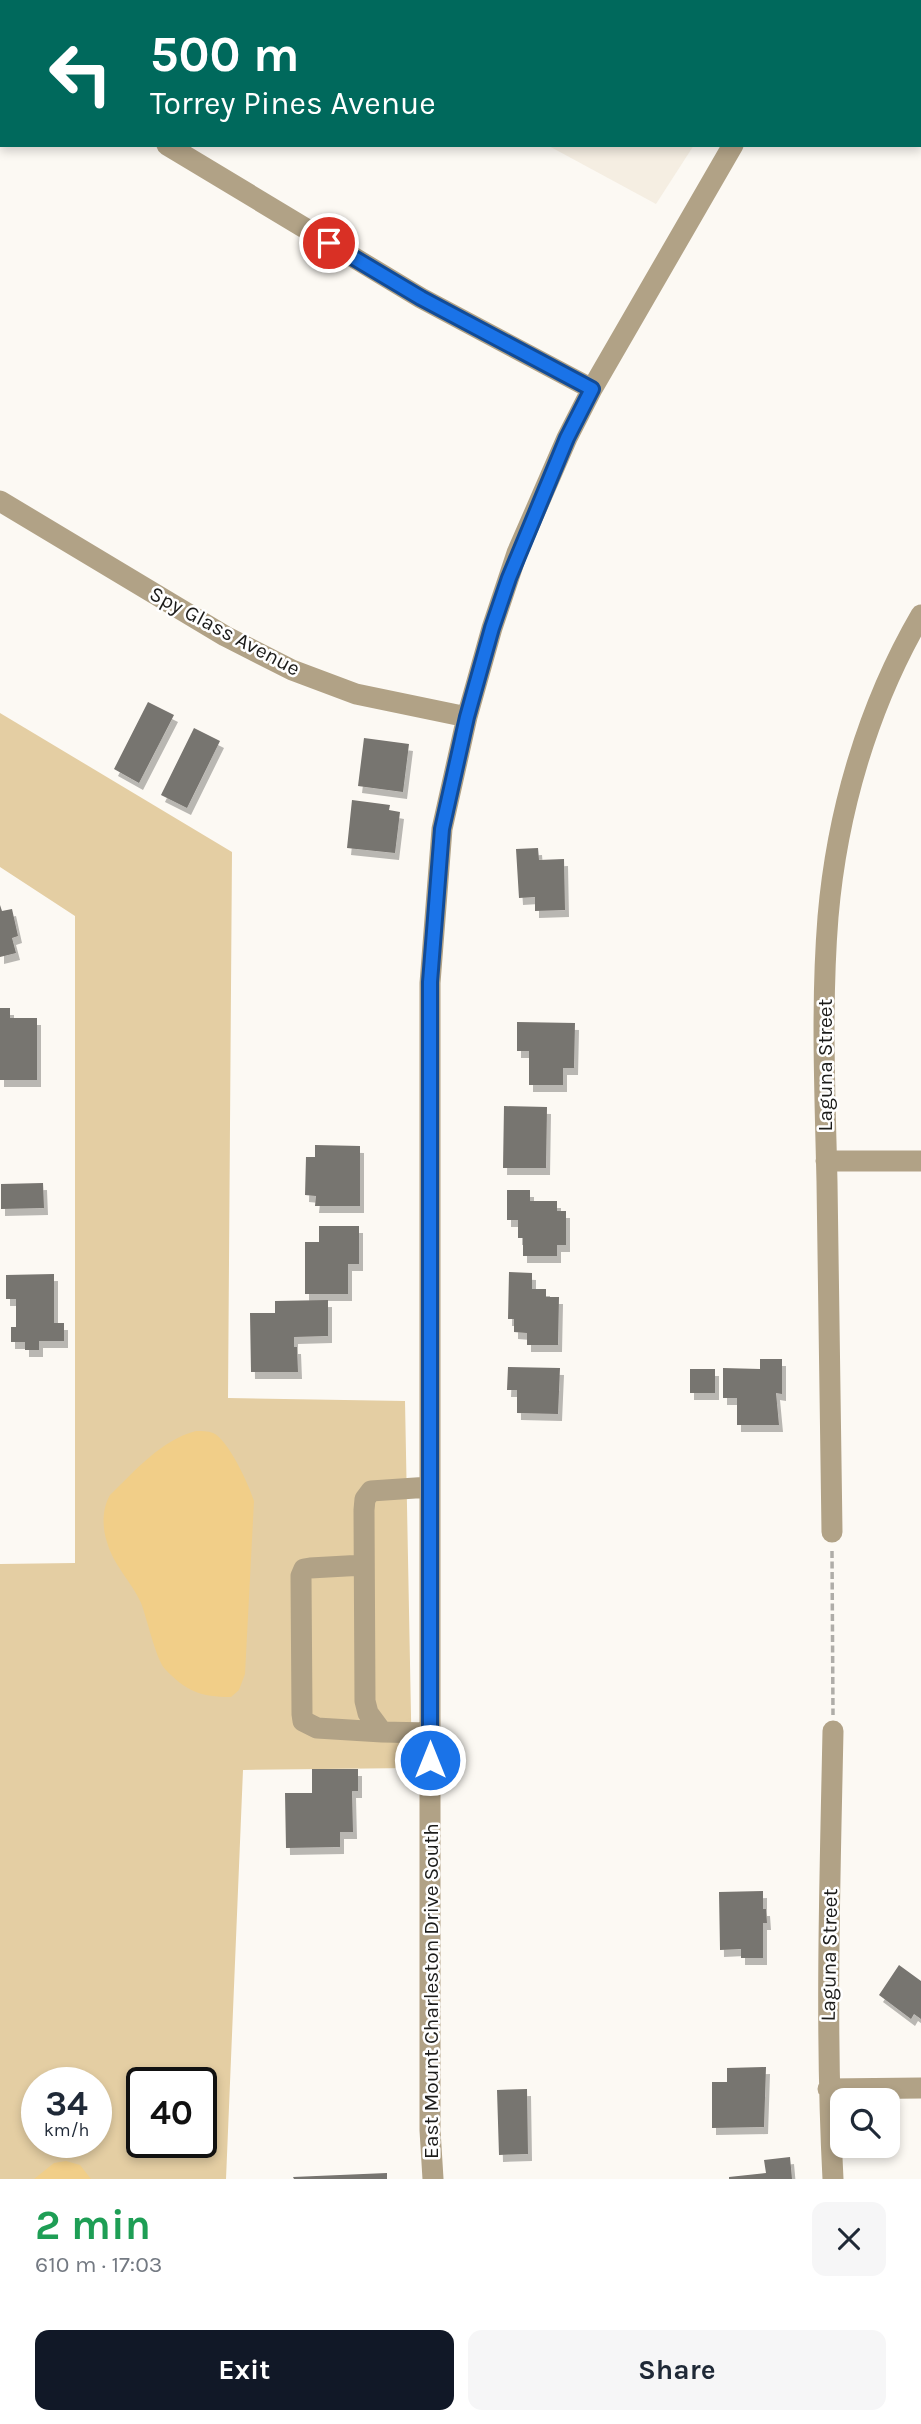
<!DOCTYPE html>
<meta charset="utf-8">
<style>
body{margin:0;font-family:Karla,sans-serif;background:#f6f6f7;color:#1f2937;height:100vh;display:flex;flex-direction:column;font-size:26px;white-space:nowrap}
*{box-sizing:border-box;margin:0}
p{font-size:23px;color:#747a83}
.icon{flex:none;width:38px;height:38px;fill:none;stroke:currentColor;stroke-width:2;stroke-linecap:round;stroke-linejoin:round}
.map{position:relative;height:2179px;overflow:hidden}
.sheet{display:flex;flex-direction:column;background:#fff;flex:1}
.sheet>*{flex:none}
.hud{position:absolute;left:0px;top:0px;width:922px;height:147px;box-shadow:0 4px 10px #0003;background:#00695c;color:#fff;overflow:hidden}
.controls{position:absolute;left:830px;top:2088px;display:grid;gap:14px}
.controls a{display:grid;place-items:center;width:70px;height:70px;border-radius:14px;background:#fff;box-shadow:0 4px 10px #0003;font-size:35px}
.speed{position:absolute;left:21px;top:2067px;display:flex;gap:14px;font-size:35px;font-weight:700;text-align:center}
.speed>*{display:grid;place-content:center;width:91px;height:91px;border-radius:50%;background:#fff;box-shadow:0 4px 10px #0003;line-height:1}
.speed small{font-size:18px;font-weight:400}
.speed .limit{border:4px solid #111;border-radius:10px;background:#fff;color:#111}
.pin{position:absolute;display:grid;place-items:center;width:60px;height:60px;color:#fff;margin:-30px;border:4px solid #fff;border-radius:50%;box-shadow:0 2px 7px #0007}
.me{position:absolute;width:77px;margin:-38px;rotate:0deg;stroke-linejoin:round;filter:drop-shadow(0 0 5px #0008)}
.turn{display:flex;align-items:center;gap:24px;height:147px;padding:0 35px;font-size:32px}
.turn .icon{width:91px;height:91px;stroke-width:2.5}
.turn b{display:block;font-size:49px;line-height:60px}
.round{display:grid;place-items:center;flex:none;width:74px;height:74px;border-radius:14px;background:#f6f6f7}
.headline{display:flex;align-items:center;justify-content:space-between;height:119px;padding:0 35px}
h1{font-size:42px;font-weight:700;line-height:52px;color:#1e9e55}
.cta{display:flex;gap:14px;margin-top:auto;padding:14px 35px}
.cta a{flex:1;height:80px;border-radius:14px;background:#111827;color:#fff;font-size:28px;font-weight:700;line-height:80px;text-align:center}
.cta a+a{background:#f6f6f7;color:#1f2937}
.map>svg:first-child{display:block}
.built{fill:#f5eee2}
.green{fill:#e4cea3;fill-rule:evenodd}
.water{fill:#f1ce88}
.building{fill:#77746f;filter:url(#shadow)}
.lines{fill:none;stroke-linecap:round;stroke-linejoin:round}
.path{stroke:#afada8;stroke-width:3.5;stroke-dasharray:7 3.5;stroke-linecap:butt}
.minor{stroke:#b1a286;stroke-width:21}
.major{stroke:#755a21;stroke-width:21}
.route-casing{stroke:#114b97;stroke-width:18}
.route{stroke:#1a73e8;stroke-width:12}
.labels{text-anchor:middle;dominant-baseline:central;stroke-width:5;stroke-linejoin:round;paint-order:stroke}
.street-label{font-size:21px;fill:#1c1c1a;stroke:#fff}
</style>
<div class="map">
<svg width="921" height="2179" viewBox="0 0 921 2179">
<defs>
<filter id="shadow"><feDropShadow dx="4" dy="7" stdDeviation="0" flood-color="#0004"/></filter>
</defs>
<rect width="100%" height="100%" fill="#fcf9f3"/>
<!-- built -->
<path class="built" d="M 547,145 L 694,145 L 656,204 Z"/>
<!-- green -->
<path class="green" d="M 0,713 L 232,852 L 228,1398 L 405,1401 L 412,1768 L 243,1770 L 226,2179 L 0,2179 L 0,1564 L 75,1563 L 75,916 L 0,867 ZM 37,2082 L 96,2082 L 96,2142 L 37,2142 ZM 142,2082 L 201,2082 L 201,2142 L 142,2142 Z"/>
<!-- water -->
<path class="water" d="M 196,1431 C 201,1431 208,1431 213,1433 C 228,1439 249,1485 254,1501 L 245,1674 L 239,1690 L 231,1697 C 200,1697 186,1691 165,1669 C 156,1660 147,1618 141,1603 C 132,1582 113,1565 107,1542 C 102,1527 102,1509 110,1495 C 135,1471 161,1440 196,1431 Z
M 66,2161 L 80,2165 L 91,2179 L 34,2179 L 54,2163 Z"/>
<!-- building -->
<path class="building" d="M 148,702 L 174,715 L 139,783 L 114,769 Z
M 194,728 L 220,741 L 187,808 L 161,795 Z
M 364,738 L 409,744 L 403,792 L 358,786 Z
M 352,800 L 390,805 L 389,810 L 400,812 L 395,853 L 347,848 Z
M 538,848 L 539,860 L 564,859 L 565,910 L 535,911 L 535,897 L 519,898 L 516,849 Z
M 0,905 L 2,911 L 12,909 L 18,936 L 12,938 L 16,953 L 0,957 Z
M 0,1008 L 10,1008 L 10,1018 L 37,1018 L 37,1080 L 0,1080 Z
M 517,1022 L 575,1023 L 574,1068 L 563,1068 L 563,1085 L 529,1085 L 529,1051 L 517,1051 Z
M 504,1106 L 547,1107 L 546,1168 L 503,1168 Z
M 315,1145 L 360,1146 L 360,1206 L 315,1206 L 316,1196 L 305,1195 L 306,1157 L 315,1157 Z
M 43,1183 L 44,1208 L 1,1209 L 1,1184 Z
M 507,1190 L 530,1190 L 530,1201 L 557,1201 L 557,1211 L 566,1211 L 566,1245 L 557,1245 L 557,1256 L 523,1256 L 523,1238 L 518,1238 L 518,1220 L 507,1220 Z
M 319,1226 L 359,1226 L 359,1264 L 348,1264 L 348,1294 L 305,1294 L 305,1242 L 319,1242 Z
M 509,1272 L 532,1273 L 532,1289 L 546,1289 L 546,1297 L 559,1297 L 558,1345 L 527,1345 L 527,1333 L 514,1332 L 514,1319 L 508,1319 Z
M 54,1274 L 54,1323 L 64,1323 L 64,1341 L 39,1341 L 39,1350 L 25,1350 L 25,1342 L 11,1342 L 11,1327 L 16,1327 L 16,1299 L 6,1299 L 6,1275 Z
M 328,1300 L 328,1336 L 294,1337 L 294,1347 L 297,1347 L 298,1372 L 251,1372 L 250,1313 L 275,1313 L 275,1301 Z
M 760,1359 L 782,1359 L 782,1394 L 776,1393 L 779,1425 L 737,1425 L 737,1398 L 723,1398 L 723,1368 L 760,1369 Z
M 508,1367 L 560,1368 L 558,1414 L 517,1413 L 517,1390 L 507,1390 Z
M 690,1369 L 715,1369 L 715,1393 L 690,1393 Z
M 312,1769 L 358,1769 L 358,1791 L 352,1791 L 353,1832 L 340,1832 L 340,1847 L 286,1848 L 285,1793 L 312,1793 Z
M 763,1891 L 763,1909 L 766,1909 L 767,1923 L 763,1923 L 763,1958 L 741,1958 L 741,1949 L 720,1950 L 719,1892 Z
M 899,1965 L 921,1981 L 921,2019 L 914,2014 L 911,2019 L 879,1995 Z
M 766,2067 L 764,2127 L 712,2128 L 712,2082 L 727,2082 L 727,2068 Z
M 527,2089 L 528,2154 L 499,2155 L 497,2090 Z
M 790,2157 L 792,2179 L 729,2179 L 729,2177 L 766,2173 L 764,2160 Z
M 387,2173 L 387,2179 L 294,2179 L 293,2177 Z"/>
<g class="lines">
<!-- path -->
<path class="path" d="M 832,1551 L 833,1715"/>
<!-- minor -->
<path class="minor" d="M 610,2 L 611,0
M 819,2 L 820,0
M 0,56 L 2,57
M 167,145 L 421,298 L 592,389
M 0,501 L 225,636 L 292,670 L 356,694 L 467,717
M 826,1161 L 921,1161
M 430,1487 L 371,1491 L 365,1499 L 364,1510 L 365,1701 L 368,1713 L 382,1732 L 430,1733
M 832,1532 C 830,1415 828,1298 827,1182 C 825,1094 821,1005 828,917 C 837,812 868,706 921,615
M 364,1565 L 310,1568 L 304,1569 L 301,1576 L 302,1714 L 303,1721 L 317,1728 L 382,1732
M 833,1731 C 830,1880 825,2029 833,2179
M 828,2089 L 921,2088
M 433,2179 L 430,2130 L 430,983 L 442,829 L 467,717 L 492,628 L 517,553 L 567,438 L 592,389 L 733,145"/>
<!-- major -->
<path class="major" d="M 709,0 L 712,2
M 920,128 L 921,128"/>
</g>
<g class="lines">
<!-- route casing -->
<g class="route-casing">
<path id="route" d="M 329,243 L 421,298 L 592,389 L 567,438 L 509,578 L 492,628 L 467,717 L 442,829 L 430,982 L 430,1760"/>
</g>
<!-- route -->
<use href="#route" class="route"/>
</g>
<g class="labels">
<!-- street labels -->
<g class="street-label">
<text transform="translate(225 631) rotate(28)">Spy Glass Avenue</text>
<text transform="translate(825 1065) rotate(-90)">Laguna Street</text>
<text transform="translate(829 1955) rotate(-89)">Laguna Street</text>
<text transform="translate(431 1991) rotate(-90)">East Mount Charleston Drive South</text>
</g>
</g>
</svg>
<div class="controls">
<a><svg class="icon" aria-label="search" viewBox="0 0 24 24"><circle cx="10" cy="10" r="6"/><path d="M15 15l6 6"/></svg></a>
</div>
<div class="speed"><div>34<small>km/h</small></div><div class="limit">40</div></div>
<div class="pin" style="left:329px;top:243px;background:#d93025"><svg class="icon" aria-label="arrive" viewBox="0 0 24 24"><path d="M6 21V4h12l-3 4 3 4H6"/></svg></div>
<svg class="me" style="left:430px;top:1760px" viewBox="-20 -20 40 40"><circle r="17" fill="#1a73e8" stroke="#fff" stroke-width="3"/><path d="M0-11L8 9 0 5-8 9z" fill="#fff"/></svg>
<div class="hud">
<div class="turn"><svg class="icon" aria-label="left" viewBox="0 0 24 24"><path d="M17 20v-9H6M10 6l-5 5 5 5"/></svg><div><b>500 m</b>Torrey Pines Avenue</div></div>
</div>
</div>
<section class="sheet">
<div class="headline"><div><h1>2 min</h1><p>610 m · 17:03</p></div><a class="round"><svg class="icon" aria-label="close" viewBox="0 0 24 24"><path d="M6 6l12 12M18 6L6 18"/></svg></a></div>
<div class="cta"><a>Exit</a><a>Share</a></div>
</section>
